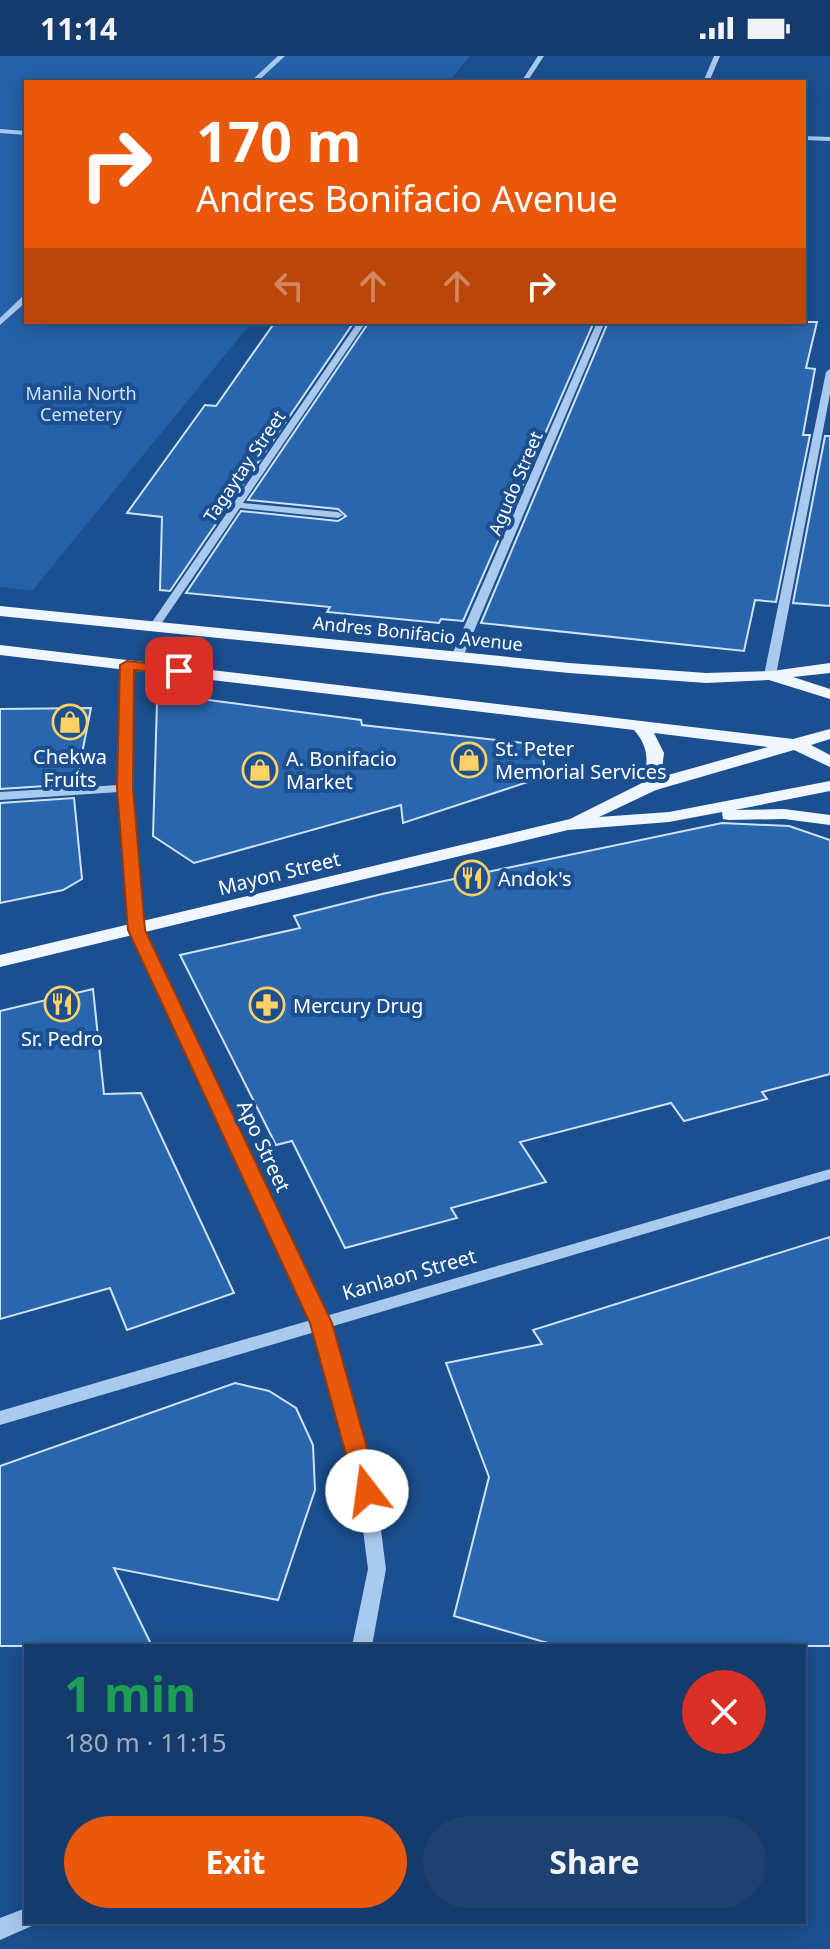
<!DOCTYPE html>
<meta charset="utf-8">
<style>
body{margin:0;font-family:"Noto Sans",sans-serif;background:#1d4271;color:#f1f3f6;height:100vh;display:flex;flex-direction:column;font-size:30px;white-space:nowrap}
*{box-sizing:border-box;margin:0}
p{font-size:26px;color:#9dadc1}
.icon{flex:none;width:44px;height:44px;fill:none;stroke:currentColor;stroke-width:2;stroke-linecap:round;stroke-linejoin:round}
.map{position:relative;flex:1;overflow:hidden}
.details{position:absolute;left:24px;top:1588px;width:782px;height:280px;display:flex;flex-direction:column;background:#143b6b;border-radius:0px;box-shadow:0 4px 20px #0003,0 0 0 2px #33557e}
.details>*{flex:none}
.top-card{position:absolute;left:24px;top:24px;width:782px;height:244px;border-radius:0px;box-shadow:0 4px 20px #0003,0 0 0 2px #33557e;background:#ea580c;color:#fff;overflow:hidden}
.pin{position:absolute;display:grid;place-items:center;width:68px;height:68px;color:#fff;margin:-34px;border-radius:16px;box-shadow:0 4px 12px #0006}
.me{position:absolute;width:88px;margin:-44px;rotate:345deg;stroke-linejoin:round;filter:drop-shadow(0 0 6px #0008)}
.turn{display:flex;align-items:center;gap:28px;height:168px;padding:0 40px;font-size:36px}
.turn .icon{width:104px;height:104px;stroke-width:2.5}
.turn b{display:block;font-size:56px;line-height:68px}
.lanes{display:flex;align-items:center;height:76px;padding:0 40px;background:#0003;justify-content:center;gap:40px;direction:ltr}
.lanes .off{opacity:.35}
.round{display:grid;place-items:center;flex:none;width:84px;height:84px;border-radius:42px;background:#1d4271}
.overview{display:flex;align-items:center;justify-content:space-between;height:136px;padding:0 40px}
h1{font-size:48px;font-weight:700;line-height:60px;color:#1e9e55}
.cta{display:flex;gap:16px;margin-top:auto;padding:16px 40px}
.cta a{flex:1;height:92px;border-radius:48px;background:#ea580c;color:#fff;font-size:32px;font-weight:700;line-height:92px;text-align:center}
.cta a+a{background:#1d4271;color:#f1f3f6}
.status{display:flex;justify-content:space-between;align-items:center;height:56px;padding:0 40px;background:#143b6b;direction:ltr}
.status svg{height:22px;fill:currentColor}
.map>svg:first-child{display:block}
.green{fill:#2461a8}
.building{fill:#2a66ad;stroke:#cfe3fa;stroke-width:2}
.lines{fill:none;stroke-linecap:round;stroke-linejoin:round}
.minor{fill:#a9c9ee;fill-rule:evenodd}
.major{fill:#f0f6ff;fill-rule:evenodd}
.route{fill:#ea580c;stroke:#983908;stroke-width:2}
.labels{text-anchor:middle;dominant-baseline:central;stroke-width:8;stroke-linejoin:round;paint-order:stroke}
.far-park-label{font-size:18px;fill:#cfe3fa;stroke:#1b4f8f}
.far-street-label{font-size:18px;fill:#fff;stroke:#1b4f8f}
.poi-label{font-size:20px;fill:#fff;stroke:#1b4f8f;text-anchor:start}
.street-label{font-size:20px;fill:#fff;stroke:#1b4f8f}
</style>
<div class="status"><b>11:14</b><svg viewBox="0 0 49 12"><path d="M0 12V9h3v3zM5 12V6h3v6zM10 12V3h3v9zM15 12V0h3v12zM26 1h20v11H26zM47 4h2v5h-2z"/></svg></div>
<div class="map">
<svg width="830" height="1893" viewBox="0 0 830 1893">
<rect width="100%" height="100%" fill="#1b4f8f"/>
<!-- green -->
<path class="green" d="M 0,0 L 470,0 L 449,26 L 26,26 L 26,266 L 252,266 L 32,535 L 0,531 Z"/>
<!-- building -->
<path class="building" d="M 275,266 L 354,266 L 170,535 L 160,534 L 162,461 L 127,457 L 205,349 L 216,350 Z
M 369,266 L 594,266 L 463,565 L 441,563 L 439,567 L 327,556 L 330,551 L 186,537 L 241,455 L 338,465 L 346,460 L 338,453 L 248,444 Z
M 608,266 L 817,266 L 806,312 L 815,313 L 803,379 L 810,379 L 776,546 L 755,544 L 744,595 L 481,567 Z
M 825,380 L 830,380 L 830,550 L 793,547 Z
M 186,641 L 361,664 L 362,669 L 541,689 L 546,720 L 403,767 L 401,749 L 194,807 L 153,780 L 157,646 Z
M 91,652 L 76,728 L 0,733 L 0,653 Z
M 74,742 L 82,823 L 63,834 L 0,847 L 0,747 Z
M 722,767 L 789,770 L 830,784 L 830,1018 L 762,1036 L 767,1043 L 684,1065 L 671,1047 L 520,1086 L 546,1126 L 451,1152 L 457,1162 L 345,1192 L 292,1085 L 276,1089 L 180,899 L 300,872 L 294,860 L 382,838 Z
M 93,933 L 104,1038 L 141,1037 L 234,1237 L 127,1274 L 110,1232 L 0,1263 L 0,955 Z
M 830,1181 L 830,1590 L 558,1590 L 454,1560 L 489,1421 L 446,1307 L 542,1288 L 533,1274 Z
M 235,1327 L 269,1335 L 296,1352 L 313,1389 L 315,1434 L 278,1544 L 114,1512 L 152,1590 L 0,1590 L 0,1410 Z"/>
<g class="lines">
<!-- minor -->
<path class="minor" d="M 278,0 L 285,0 L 257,26 L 250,26 Z
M 538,0 L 544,0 L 527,26 L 521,26 Z
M 714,0 L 720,0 L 709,26 L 703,26 Z
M 0,73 L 26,75 L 26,79 L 0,77 Z
M 804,80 L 830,81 L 830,85 L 804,84 Z
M 23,240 L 26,240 L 26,246 L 0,269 L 0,262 Z
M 358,266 L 366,266 L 243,447 L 338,456 L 343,459 L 338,462 L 240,452 L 157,574 L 149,574 L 148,572 Z
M 597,266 L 605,266 L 463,601 L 461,603 L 453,603 L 451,601 Z
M 830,313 L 830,338 L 776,619 L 770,622 L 764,619 L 826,316 Z
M 127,606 L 133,609 L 131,732 L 144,874 L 326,1260 L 830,1113 L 830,1123 L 330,1271 L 376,1435 L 386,1513 L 372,1590 L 352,1590 L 368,1513 L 358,1435 L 315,1276 L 0,1369 L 0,1355 L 311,1264 L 130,874 L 119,736 L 0,744 L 0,736 L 119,729 L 121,609 Z
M 26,1852 L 26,1866 L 35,1866 L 34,1869 L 0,1884 L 0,1862 Z"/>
<!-- major -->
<path class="major" d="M 0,550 L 569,607 L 706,617 L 772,615 L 830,607 L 830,617 L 793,621 L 830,633 L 830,643 L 769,624 L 706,627 L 569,617 L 0,560 Z
M 0,589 L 793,683 L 830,673 L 830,683 L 811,689 L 830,699 L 830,711 L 794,694 L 656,734 L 599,761 L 669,756 L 830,725 L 830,735 L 735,754 L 784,753 L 830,759 L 830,769 L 784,763 L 729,764 L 723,763 L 722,756 L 669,766 L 568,774 L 0,911 L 0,899 L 570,763 L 642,727 C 649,707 649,691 634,674 L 0,599 ZM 654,677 L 768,691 L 661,721 L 664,697 Z"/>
</g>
<!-- route -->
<path class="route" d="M 127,605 L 179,611 L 186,615 L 179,620 L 134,614 L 133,732 L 145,874 L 332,1267 L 379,1435 L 376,1442 L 367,1445 L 359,1442 L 356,1435 L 310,1267 L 128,874 L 117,732 L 120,609 Z"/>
<!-- icons -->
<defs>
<g id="shop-ring" transform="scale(1.8)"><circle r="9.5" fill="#1b4f8f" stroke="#ffd166" stroke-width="1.5"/><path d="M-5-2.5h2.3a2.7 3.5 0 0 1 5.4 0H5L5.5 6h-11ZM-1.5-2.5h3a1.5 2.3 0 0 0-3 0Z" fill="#ffd166"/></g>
<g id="restaurant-ring" transform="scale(1.8)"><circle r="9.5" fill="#1b4f8f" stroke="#ffd166" stroke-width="1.5"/><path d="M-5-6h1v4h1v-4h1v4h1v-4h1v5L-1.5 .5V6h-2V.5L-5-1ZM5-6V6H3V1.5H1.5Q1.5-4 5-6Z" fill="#ffd166"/></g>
<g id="pharmacy-ring" transform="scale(1.8)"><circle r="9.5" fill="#1b4f8f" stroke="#ffd166" stroke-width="1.5"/><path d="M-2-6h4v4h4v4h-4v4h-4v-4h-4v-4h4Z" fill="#ffd166"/></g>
</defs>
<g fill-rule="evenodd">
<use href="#shop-ring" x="70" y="666"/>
<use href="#shop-ring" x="469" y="704"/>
<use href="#shop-ring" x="260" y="714"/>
<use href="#restaurant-ring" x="472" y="822"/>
<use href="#restaurant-ring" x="62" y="948"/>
<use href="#pharmacy-ring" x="267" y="949"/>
</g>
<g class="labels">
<!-- far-park labels -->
<g class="far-park-label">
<text x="81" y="337">Manila North<tspan x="81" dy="21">Cemetery</tspan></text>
</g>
<!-- far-street labels -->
<g class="far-street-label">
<text transform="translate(244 410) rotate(-56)">Tagaytay Street</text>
<text transform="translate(515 427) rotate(-67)">Agudo Street</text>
<text transform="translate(418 577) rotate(6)">Andres Bonifacio Avenue</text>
</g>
<!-- poi labels -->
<g class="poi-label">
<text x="495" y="692">St. Peter<tspan x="495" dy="23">Memorial Services</tspan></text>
<text x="70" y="700" text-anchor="middle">Chekwa<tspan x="70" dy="23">Fruits</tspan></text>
<text x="286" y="702">A. Bonifacio<tspan x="286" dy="23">Market</tspan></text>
<text x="498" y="822">Andok's</text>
<text x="293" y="949">Mercury Drug</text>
<text x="62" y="982" text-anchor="middle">Sr. Pedro</text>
</g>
<!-- street labels -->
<g class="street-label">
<text transform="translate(279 817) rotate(-14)">Mayon Street</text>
<text transform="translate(264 1090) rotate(65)">Apo Street</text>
<text transform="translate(409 1218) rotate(-16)">Kanlaon Street</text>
</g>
</g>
</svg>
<div class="pin" style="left:179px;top:615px;background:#d93025"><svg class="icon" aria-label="arrive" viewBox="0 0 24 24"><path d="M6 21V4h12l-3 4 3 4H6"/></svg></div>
<svg class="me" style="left:367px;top:1435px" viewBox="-20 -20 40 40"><circle r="19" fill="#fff"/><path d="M0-13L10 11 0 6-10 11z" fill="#ea580c"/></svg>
<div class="top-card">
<div class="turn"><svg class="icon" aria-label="right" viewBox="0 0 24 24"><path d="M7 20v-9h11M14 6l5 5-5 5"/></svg><div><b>170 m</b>Andres Bonifacio Avenue</div></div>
<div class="lanes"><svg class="icon off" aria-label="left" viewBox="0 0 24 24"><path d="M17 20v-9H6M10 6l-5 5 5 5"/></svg><svg class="icon off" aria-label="ahead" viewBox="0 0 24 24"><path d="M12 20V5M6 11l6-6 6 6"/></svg><svg class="icon off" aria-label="ahead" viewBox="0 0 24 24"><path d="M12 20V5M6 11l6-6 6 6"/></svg><svg class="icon" aria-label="right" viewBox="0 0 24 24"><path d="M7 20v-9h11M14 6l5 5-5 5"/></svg></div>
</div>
<section class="details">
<div class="overview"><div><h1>1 min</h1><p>180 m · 11:15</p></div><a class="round" style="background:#d93025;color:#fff"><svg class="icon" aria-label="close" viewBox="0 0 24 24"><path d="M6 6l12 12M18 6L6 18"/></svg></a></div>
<div class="cta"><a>Exit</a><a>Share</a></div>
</section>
</div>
